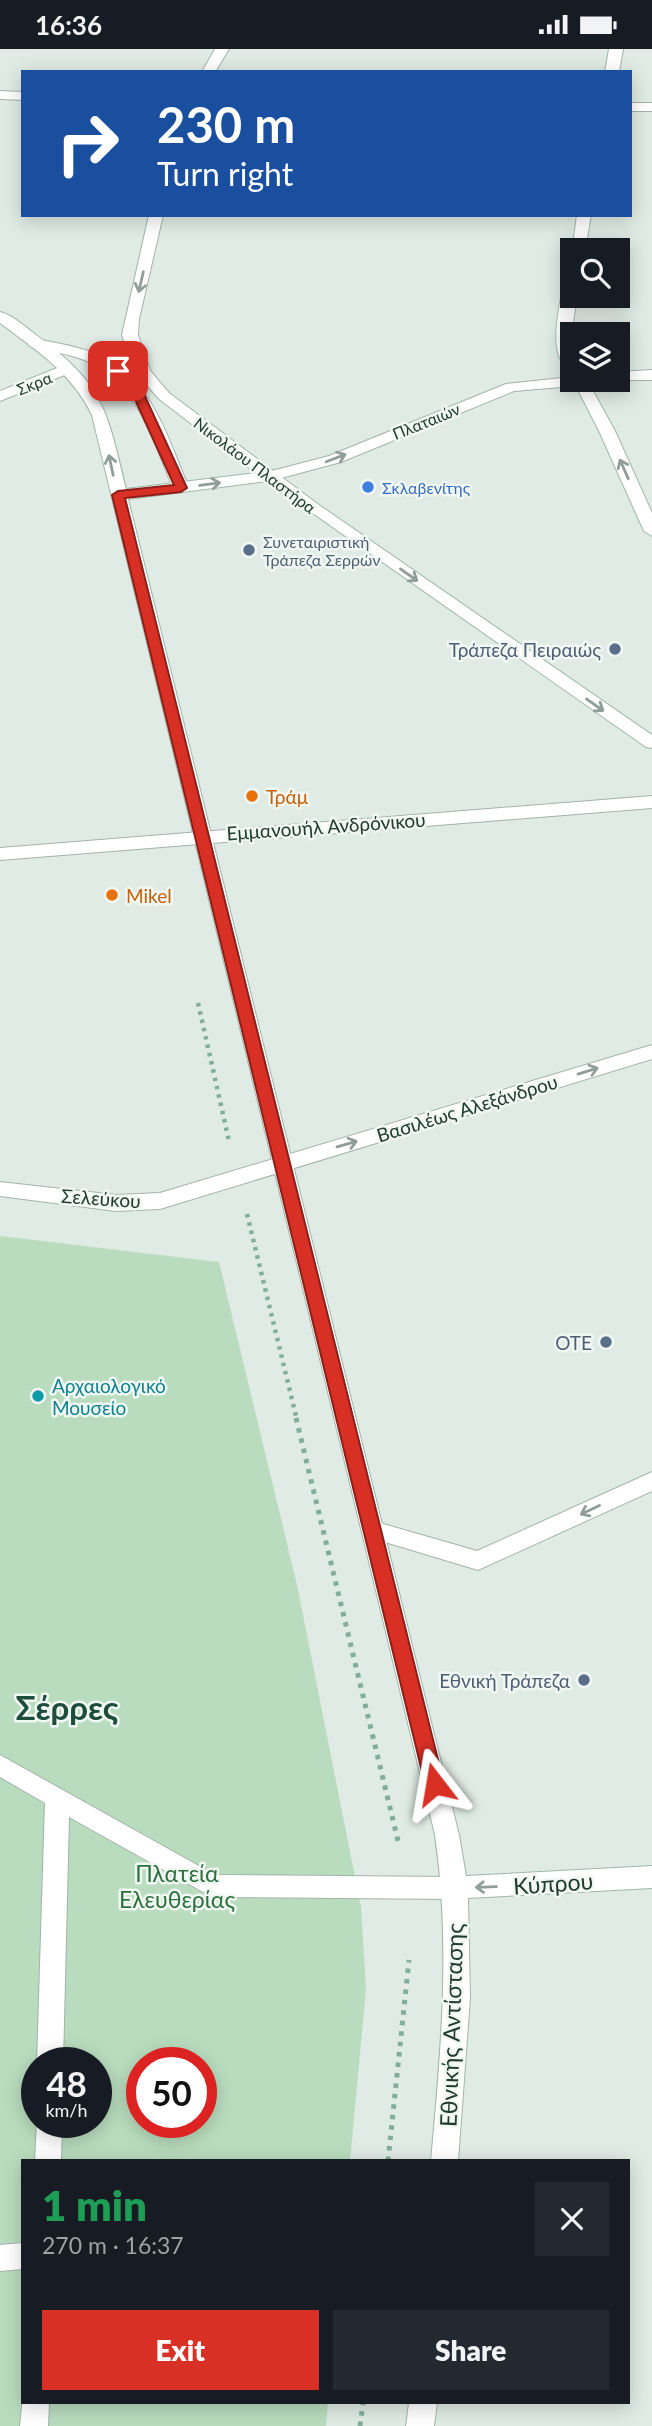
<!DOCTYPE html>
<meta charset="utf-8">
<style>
body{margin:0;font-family:Lato,sans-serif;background:#242831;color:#f1f3f6;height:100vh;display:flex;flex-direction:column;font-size:26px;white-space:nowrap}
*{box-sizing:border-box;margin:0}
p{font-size:23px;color:#9ea1a6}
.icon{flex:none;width:38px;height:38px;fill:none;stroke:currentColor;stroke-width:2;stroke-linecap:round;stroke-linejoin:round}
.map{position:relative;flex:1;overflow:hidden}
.side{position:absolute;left:21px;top:2110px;width:609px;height:245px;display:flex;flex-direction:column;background:#171b24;border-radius:0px;box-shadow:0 4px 18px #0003}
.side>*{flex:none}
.hud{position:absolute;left:21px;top:21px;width:611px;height:147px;border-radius:0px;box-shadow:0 4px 18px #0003;background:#1a4fa0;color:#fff;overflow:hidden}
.tools{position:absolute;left:560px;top:189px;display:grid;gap:14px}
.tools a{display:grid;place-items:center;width:70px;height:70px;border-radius:0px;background:#171b24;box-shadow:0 4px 18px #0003;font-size:35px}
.speed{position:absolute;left:21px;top:1998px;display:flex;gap:14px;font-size:35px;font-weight:700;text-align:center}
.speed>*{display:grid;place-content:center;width:91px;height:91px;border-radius:50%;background:#171b24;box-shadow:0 4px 18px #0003;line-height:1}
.speed small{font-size:18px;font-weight:400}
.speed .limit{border:10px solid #d22;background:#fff;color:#111}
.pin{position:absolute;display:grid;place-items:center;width:60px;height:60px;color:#fff;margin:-30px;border-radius:14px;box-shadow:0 4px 10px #0006}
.me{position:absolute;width:77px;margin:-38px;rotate:346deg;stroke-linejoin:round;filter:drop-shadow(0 0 5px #0008)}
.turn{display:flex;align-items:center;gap:24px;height:147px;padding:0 21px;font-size:32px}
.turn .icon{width:91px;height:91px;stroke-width:2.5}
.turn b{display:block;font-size:49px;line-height:60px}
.round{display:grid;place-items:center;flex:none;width:74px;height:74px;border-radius:0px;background:#242831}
.headline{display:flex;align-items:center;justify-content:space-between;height:119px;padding:0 21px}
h1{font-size:42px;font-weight:800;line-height:52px;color:#1e9e55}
.button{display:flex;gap:14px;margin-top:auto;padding:14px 21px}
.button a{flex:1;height:80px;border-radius:0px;background:#d93025;color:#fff;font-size:28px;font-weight:800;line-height:80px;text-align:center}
.button a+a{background:#242831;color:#f1f3f6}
.status{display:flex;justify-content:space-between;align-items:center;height:49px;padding:0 35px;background:#171b24;direction:ltr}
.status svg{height:19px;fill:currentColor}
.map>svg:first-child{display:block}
.green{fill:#b9dcbe;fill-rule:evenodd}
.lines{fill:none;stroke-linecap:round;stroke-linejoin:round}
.lane-casing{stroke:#a3b3ab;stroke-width:2}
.street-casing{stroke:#a3b3ab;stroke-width:2}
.secondary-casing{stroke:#9fb7ab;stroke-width:2}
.path-far1{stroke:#81ae9a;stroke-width:4.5;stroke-dasharray:3.5 5;stroke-linecap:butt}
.path{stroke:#81ae9a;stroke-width:5;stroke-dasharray:4.5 6;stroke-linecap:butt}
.lane{fill:#fff;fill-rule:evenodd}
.street{fill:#fff;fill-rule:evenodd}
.secondary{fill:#fff;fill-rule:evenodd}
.oneway{stroke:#909d98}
.route{fill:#d93025;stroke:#8d1f18;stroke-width:2}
.shop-dot{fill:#3f7fe0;stroke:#f1f8f3;stroke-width:2.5}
.service-dot{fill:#5c6f8a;stroke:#f1f8f3;stroke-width:2.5}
.food-dot{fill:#e8710a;stroke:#f1f8f3;stroke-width:2.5}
.culture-dot{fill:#0f9aa8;stroke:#f1f8f3;stroke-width:2.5}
.labels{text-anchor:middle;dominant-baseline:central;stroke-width:5;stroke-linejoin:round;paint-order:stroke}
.far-street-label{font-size:16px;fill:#213b31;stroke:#f1f8f3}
.far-shop-label{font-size:16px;fill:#366cbe;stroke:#f1f8f3;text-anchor:start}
.far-service-label{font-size:16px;fill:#4e5e75;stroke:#f1f8f3;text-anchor:start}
.service-label{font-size:19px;fill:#4e5e75;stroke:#f1f8f3;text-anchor:end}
.food-label{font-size:19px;fill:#c56008;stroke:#f1f8f3;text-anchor:start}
.street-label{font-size:19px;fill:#213b31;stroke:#f1f8f3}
.culture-label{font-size:19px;fill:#0d838f;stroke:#f1f8f3;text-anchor:start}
.near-park-label{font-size:23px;fill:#2c713d;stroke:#f1f8f3}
.near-street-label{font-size:23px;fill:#213b31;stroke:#f1f8f3}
.town-label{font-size:33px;font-weight:bold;fill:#1d4d3b;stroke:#f1f8f3}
</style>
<div class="status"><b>16:36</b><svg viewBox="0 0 49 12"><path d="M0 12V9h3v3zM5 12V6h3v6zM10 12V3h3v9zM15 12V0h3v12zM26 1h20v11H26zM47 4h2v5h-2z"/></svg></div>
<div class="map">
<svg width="652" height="2377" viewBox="0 0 652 2377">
<rect width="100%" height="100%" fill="#e0ebe5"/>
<!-- green -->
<path class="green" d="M 0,1187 L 219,1213 L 297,1536 L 361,1858 L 366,1940 L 350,2112 L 23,2112 L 23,2354 L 328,2354 L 326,2377 L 0,2377 ZM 37,2014 L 96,2014 L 96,2074 L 37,2074 ZM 142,2014 L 201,2014 L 201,2074 L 142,2074 Z"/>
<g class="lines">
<!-- lane casing -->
<g class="lane-casing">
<path id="lane" d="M 36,290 C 59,295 84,298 105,309 C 153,334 169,392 189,439 L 187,442 L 175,442 L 173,439 C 154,394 140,339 93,315 C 74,305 52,303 31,298 L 28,295 Z"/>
</g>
<!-- street casing -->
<g class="street-casing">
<path id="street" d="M 215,0 L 229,0 L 215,23 L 202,23 Z
M 0,42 L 23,43 L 23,51 L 0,50 Z
M 630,54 L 652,54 L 652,62 L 630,62 Z
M 149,166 L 163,166 L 139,270 L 138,286 L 150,321 L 142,326 L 134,321 L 122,286 Z
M 67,315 L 75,320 L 72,323 L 0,352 L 0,342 Z
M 652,321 L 652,331 L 612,331 L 618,331 L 618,323 Z
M 572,328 L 572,331 L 593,331 L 585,336 L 514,342 L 341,413 L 270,432 L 262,427 L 264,424 L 329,407 L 506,335 Z
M 652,747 L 652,759 L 0,811 L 0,799 Z
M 652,996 L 652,1010 L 160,1160 L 116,1162 L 0,1147 L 0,1133 L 116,1146 L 160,1144 Z
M 652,1423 L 652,1442 L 478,1521 L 365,1487 L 362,1481 L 365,1475 L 373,1472 L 477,1502 Z
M 0,1706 L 215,1826 L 454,1828 L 463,1831 L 467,1839 L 463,1847 L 454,1850 L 212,1848 L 69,1768 L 63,2014 L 37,2014 L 45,1754 L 0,1728 Z
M 37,2071 L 37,2074 L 62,2074 L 61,2112 L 35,2112 Z
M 23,2194 L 23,2220 L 0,2222 L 0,2196 Z
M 23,2349 L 23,2354 L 49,2354 L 48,2377 L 20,2377 Z"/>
</g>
<!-- secondary casing -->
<g class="secondary-casing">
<path id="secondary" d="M 609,0 L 623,0 L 619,23 L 605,23 Z
M 577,166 L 591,166 L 585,201 L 572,203 Z
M 572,226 L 572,247 L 577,247 L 570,294 L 572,300 L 572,320 C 544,312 561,251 565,230 Z
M 0,263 C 13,266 25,278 36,286 C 105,336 107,362 126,440 L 256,424 L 159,350 L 134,321 L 142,316 L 147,318 L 169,344 L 319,456 L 652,686 L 652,699 L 646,698 L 267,432 L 128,450 L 459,1786 L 466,1827 L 652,1817 L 652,1839 L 468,1849 L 470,1949 L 458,2112 L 431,2112 C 441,2003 451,1895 435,1786 L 92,366 C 72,324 36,301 0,274 Z
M 573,331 L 587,331 L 615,382 L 652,464 L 652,487 L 644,482 L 599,382 Z
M 409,2354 L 437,2354 L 434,2377 L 406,2377 Z"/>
</g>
<!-- path-far1 -->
<path class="path-far1" d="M 198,954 L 229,1092
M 247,1165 L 297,1371"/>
<!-- path -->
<path class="path" d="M 296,1369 L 399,1796
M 388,2112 L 409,1911
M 360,2377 L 363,2354"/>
<!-- lane -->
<use href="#lane" class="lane"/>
<!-- street -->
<use href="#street" class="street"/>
<!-- secondary -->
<use href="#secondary" class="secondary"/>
</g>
<!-- one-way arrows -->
<defs><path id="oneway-shaft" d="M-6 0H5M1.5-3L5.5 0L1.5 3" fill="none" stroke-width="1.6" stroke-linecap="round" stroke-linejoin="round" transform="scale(1.75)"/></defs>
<g class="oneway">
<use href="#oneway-shaft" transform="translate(141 233) rotate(103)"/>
<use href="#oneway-shaft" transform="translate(336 409) rotate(-21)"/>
<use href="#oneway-shaft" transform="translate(111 416) rotate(-102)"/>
<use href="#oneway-shaft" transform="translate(624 420) rotate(-114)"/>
<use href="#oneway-shaft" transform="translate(210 435) rotate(-8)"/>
<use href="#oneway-shaft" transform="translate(409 526) rotate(35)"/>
<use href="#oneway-shaft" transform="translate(595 656) rotate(35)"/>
<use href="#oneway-shaft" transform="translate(588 1022) rotate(-17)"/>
<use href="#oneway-shaft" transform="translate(347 1095) rotate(-16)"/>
<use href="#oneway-shaft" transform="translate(590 1461) rotate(155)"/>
<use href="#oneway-shaft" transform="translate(486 1838) rotate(178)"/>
</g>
<!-- route -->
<path class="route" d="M 118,318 L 122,319 L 144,345 L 187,439 L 181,443 L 125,449 L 444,1735 L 441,1741 L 435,1743 L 428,1741 L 425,1735 L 112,446 L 118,442 L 174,436 L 133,346 L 113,322 Z"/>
<!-- markers -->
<circle class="shop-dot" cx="368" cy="438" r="7"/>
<g class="service-dot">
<circle cx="249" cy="501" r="7"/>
<circle cx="615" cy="600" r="7"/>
<circle cx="606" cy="1293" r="7"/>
<circle cx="584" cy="1631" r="7"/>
</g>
<g class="food-dot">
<circle cx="252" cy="747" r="7"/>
<circle cx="112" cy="846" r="7"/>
</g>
<circle class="culture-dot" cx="38" cy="1347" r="7"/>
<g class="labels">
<!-- far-street labels -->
<g class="far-street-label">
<text transform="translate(34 334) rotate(-22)">Σκρα</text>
<text transform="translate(426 372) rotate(-22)">Πλαταιών</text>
<text transform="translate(255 416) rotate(37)">Νικολάου Πλαστήρα</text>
</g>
<!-- far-shop labels -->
<g class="far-shop-label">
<text x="382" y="438">Σκλαβενίτης</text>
</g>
<!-- far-service labels -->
<g class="far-service-label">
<text x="263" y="492">Συνεταιριστική<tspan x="263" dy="18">Τράπεζα Σερρών</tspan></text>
</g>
<!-- service labels -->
<g class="service-label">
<text x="601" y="600">Τράπεζα Πειραιώς</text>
<text x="592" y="1293">ΟΤΕ</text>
<text x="570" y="1631">Εθνική Τράπεζα</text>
</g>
<!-- food labels -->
<g class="food-label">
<text x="266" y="747">Τράμ</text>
<text x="126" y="846">Mikel</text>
</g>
<!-- street labels -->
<g class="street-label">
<text transform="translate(326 777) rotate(-4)">Εμμανουήλ Ανδρόνικου</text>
<text transform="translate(467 1059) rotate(-17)">Βασιλέως Αλεξάνδρου</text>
<text transform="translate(101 1149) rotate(4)">Σελεύκου</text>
</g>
<!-- culture labels -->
<g class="culture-label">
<text x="52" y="1336">Αρχαιολογικό<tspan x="52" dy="22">Μουσείο</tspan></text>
</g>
<!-- near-park labels -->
<g class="near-park-label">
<text x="177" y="1824">Πλατεία<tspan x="177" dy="26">Ελευθερίας</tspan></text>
</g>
<!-- near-street labels -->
<g class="near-street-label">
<text transform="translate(553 1834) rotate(-4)">Κύπρου</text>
<text transform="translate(451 1976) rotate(-88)">Εθνικής Αντίστασης</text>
</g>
<!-- town labels -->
<g class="town-label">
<text x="67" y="1658">Σέρρες</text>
</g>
</g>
</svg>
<div class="tools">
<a><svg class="icon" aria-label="search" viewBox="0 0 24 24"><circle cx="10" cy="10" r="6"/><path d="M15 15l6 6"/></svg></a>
<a><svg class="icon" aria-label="layers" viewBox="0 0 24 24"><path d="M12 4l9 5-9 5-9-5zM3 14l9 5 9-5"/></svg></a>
</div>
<div class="speed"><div>48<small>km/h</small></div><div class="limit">50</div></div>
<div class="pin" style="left:118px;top:322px;background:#d93025"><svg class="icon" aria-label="arrive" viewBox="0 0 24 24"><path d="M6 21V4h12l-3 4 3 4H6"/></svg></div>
<svg class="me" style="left:435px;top:1735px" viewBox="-20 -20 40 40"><path d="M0-17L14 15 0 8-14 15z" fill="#d93025" stroke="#fff" stroke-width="4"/></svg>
<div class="hud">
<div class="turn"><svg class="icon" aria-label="right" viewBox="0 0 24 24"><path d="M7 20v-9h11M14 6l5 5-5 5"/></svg><div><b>230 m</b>Turn right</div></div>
</div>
<section class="side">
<div class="headline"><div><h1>1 min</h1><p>270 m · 16:37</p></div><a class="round"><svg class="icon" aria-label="close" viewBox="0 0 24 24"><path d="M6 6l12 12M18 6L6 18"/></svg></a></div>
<div class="button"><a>Exit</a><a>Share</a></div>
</section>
</div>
